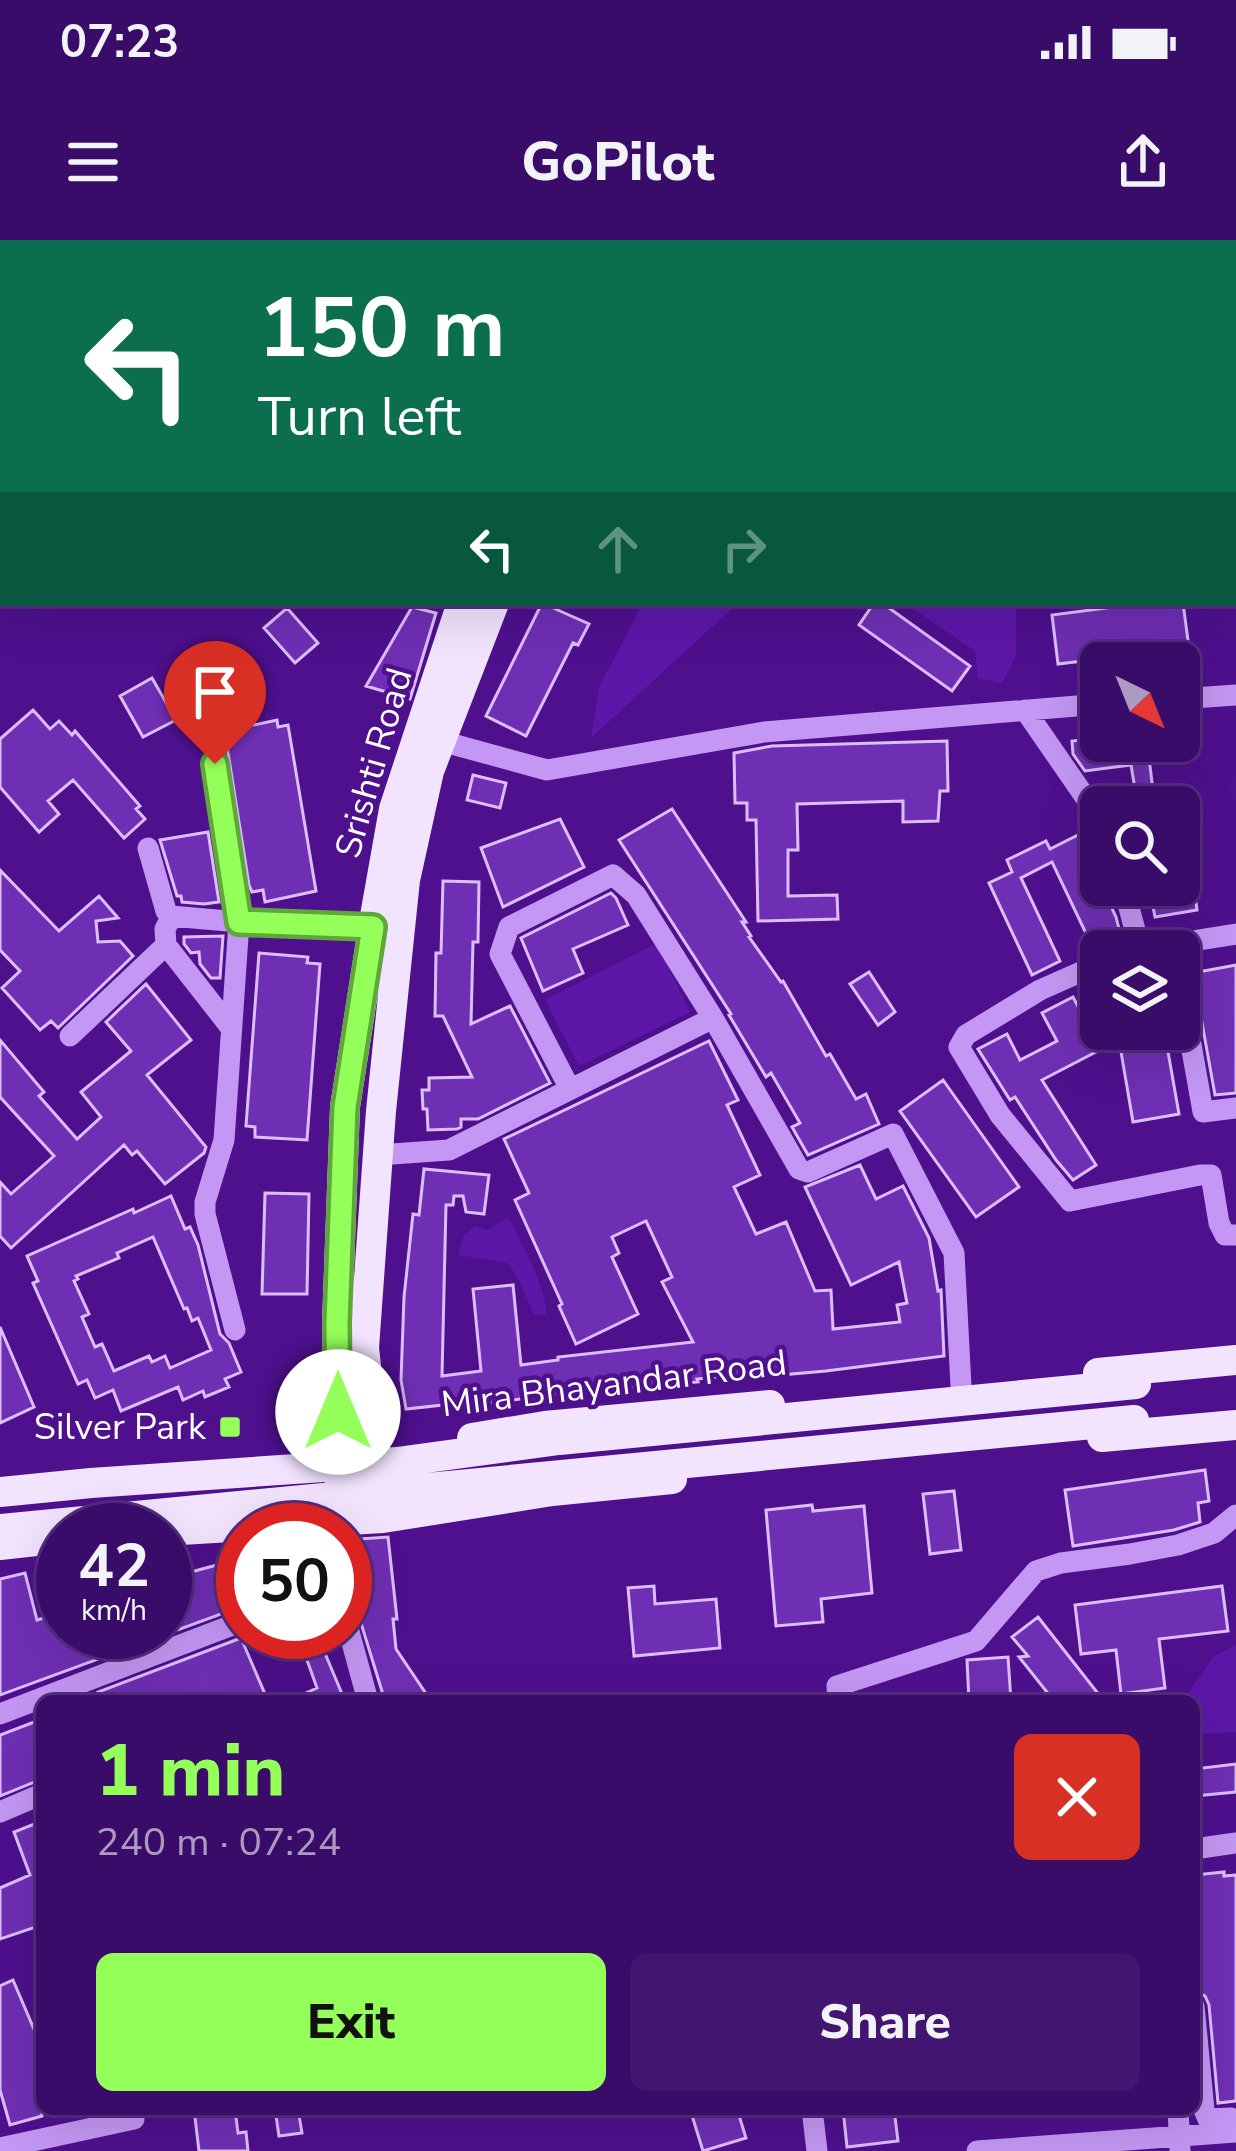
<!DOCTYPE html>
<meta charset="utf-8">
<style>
body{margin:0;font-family:"Nunito Sans",sans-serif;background:#411570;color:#f1f3f6;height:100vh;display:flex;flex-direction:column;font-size:45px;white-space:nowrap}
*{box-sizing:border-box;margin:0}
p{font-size:39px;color:#ab9bc1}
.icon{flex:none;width:66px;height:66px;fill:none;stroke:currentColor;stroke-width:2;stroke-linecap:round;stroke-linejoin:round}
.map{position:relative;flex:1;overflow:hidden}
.drawer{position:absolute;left:36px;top:1455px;width:1164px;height:420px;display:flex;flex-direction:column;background:#3a0c6a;border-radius:18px;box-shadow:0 12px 48px #0002,0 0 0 3px #542c7e}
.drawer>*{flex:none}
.banner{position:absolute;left:0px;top:0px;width:1236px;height:366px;box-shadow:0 12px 48px #0002,0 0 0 3px #542c7e;background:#0b6e4f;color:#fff;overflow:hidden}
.needle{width:78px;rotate:137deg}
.buttons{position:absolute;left:1080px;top:402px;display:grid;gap:24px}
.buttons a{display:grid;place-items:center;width:120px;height:120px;border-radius:18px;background:#3a0c6a;box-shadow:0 12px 48px #0002,0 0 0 3px #542c7e;font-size:60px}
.speed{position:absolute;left:36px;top:1263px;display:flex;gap:24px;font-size:60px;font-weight:700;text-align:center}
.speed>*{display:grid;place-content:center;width:156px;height:156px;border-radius:50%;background:#3a0c6a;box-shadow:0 12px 48px #0002,0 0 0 3px #542c7e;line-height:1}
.speed small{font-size:30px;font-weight:400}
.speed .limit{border:18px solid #d22;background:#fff;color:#111}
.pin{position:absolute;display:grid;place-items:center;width:102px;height:102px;color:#fff;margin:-123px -51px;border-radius:50% 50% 50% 0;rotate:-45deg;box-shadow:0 0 12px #0007}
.pin .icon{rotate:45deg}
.me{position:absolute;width:132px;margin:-66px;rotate:0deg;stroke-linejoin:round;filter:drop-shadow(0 0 9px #0008)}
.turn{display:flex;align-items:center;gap:42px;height:252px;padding:0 60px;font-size:54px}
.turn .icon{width:156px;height:156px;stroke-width:2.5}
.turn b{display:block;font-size:84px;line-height:102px}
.lanes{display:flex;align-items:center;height:114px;padding:0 60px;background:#0003;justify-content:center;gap:60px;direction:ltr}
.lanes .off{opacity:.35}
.round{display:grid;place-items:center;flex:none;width:126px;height:126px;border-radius:18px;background:#411570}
.head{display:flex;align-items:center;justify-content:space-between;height:204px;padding:0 60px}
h1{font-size:72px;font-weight:800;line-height:90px;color:#94ff59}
.cta{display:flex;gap:24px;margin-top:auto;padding:24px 60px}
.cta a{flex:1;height:138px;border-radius:18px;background:#94ff59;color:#111;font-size:48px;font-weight:800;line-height:138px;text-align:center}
.cta a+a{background:#411570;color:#f1f3f6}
.status{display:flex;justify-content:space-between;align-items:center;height:84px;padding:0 60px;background:#3a0c6a;direction:ltr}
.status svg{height:33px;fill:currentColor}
header{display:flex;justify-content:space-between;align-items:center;height:156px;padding:0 60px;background:#3a0c6a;font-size:54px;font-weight:800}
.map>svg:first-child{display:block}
.green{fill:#5d17a8}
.building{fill:#6f2fb4;stroke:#ddbefd;stroke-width:3;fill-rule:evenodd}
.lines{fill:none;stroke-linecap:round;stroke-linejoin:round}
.minor{stroke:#c397f3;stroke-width:21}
.major{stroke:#f2e3ff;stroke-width:30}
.major-bridge{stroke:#f2e3ff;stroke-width:30}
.route-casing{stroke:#60a63a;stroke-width:30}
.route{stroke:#94ff59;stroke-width:21}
.poi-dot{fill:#94ff59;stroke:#4e108d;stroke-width:4.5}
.labels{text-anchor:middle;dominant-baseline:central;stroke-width:9;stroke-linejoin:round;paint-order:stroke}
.street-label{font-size:36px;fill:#fff;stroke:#4e108d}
.poi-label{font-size:36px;fill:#fff;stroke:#4e108d;text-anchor:end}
</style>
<div class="status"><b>07:23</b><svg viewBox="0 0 49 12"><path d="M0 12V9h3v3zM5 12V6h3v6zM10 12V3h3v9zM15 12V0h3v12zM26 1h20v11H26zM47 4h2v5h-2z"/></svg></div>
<header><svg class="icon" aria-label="menu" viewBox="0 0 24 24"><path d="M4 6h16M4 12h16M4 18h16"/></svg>GoPilot<svg class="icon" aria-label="share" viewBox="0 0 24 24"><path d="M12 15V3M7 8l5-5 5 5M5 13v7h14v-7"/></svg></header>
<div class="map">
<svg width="1236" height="1911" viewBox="0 0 1236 1911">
<rect width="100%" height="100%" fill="#4e108d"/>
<!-- green -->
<path class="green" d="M 643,363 L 738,363 L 591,498 L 599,447 Z
M 904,363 L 1022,363 L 1016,365 L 1016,415 L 1002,443 L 978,438 L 975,411 Z
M 657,703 L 690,772 L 579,826 L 545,760 Z
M 509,977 C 524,1014 542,1035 547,1075 L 534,1075 L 519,1040 L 508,1023 L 458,1015 L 464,995 L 475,986 L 487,990 Z
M 1236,1405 L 1236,1492 L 1194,1494 L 1194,1461 L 1183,1461 L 1213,1417 Z"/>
<!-- building -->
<path class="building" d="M 542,363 L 589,384 L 578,405 L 573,403 L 526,496 L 486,476 Z
M 874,363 L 882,363 L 970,426 L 952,451 L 859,385 Z
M 1144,363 L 1183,363 L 1189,408 L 1058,424 L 1052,375 Z
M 412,367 L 436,373 L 410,459 L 366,446 Z
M 287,368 L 318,403 L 295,423 L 264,388 Z
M 152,438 L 176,480 L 143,497 L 120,456 Z
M 33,470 L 50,489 L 59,481 L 72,495 L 75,491 L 140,566 L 136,569 L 145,579 L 124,598 L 73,540 L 48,561 L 59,574 L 39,592 L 0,547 L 0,499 Z
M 277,480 L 278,487 L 288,485 L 316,651 L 265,662 L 263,650 L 252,652 L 249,645 L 225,494 L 237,492 L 235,484 L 253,481 L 254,485 Z
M 1101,498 L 1101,501 L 1147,501 L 1155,567 L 1138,567 L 1131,525 L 1085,531 L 1073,514 L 1072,501 Z
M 947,501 L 948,551 L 940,551 L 938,581 L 903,582 L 903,561 L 797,564 L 798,610 L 788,610 L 788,656 L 837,655 L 838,679 L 758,681 L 756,580 L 747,580 L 747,563 L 735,563 L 734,513 L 772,506 Z
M 473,535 L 506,543 L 500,568 L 467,560 Z
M 672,569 L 746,682 L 742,682 L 751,696 L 749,697 L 781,742 L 783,741 L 826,816 L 830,814 L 856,859 L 866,854 L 879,884 L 808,915 L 792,887 L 800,883 L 771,833 L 766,837 L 729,775 L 731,774 L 619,600 Z
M 560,579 L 584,627 L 503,667 L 481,608 Z
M 208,592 L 219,662 L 204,664 L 182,662 L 181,656 L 177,656 L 160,600 Z
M 1078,595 L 1116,677 L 1120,693 L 1092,706 L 1052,622 L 1021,638 L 1060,721 L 1032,735 L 989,643 L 1012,632 L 1007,620 L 1046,601 L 1050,609 Z
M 0,630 L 59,691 L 99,656 L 118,678 L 96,681 L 98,702 L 120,701 L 133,716 L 58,788 L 51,781 L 40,790 L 2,748 L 20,731 L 0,710 Z
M 443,641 L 479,642 L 478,702 L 473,702 L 471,784 L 510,766 L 550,843 L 478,879 L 461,879 L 461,887 L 457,889 L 428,890 L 427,869 L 423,869 L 422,850 L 429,850 L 429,838 L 472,837 L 443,776 L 435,776 L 436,713 L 441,713 Z
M 1157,645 L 1194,645 L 1197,670 L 1155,677 L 1150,651 L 1158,650 Z
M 611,653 L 616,658 L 628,685 L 573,709 L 583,733 L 543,751 L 521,698 Z
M 223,696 L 220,738 L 211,738 L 200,724 L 199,712 L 191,713 L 184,704 L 184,697 Z
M 259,713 L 308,717 L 307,723 L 320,724 L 307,900 L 255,897 L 255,887 L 246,886 Z
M 1236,725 L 1236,853 L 1215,855 L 1193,733 Z
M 869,732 L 895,772 L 878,785 L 850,744 Z
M 146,744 L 191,800 L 147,835 L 206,907 L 204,913 L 165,944 L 137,911 L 132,915 L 124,905 L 11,1008 L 0,996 L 0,942 L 11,954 L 54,916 L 0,857 L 0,800 L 44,852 L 39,856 L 77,899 L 101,877 L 81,852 L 131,811 L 106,782 Z
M 1073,757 L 1090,789 L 1164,789 L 1179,874 L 1133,882 L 1119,800 L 1042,840 L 1096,925 L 1073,940 L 1056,920 L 1015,857 L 1010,860 L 978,809 L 1007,794 L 1020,820 L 1057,801 L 1042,773 Z
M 709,801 L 738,860 L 727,865 L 760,935 L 734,947 L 756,994 L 786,982 L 815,1051 L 831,1050 L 833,1089 L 900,1082 L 897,1065 L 907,1063 L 899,1022 L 851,1045 L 805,947 L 860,925 L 876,959 L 903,946 L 929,998 L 938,1051 L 941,1050 L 944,1116 L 826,1131 L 780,1135 L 780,1131 L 749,1134 L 697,1139 L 698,1142 L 562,1153 L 471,1166 L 471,1162 L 406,1169 L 401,1140 L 404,1057 L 413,974 L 419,975 L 424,929 L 489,935 L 484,974 L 466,972 L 463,956 L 454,956 L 453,965 L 446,965 L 442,1136 L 481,1131 L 473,1049 L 513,1045 L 521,1125 L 558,1120 L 558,1117 L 693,1102 L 662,1042 L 672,1037 L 646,981 L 612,997 L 619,1013 L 612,1017 L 638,1074 L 576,1104 L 559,1066 L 562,1064 L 515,960 L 529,953 L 504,899 Z
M 943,840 L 1019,947 L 976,977 L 900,871 Z
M 265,953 L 309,954 L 307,1054 L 262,1054 Z
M 171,956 L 185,989 L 190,987 L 198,1005 L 220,1094 L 229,1103 L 241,1132 L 225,1139 L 229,1147 L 205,1157 L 203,1151 L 183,1160 L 178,1147 L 121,1171 L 113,1150 L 95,1158 L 87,1140 L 78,1144 L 33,1043 L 38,1041 L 27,1016 L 133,969 L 134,973 ZM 153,997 L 184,1069 L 187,1068 L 192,1081 L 198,1078 L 211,1110 L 170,1128 L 165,1116 L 152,1122 L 149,1116 L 114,1131 L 102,1104 L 95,1107 L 82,1077 L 89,1074 L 74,1041 L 78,1039 L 76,1036 L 119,1018 L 117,1013 Z
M 0,1087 L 34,1167 L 0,1183 Z
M 1205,1230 L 1209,1261 L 1198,1263 L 1200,1282 L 1174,1290 L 1073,1306 L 1065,1250 Z
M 954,1251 L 961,1310 L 930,1314 L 923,1254 Z
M 812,1265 L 813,1271 L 864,1266 L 872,1353 L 821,1359 L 823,1382 L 776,1386 L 766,1270 Z
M 388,1297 L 397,1379 L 393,1379 L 396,1409 L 431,1461 L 385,1461 L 356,1367 L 353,1337 L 345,1338 L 345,1300 Z
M 243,1318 L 243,1366 L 0,1455 L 0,1339 L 25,1333 L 37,1380 L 63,1372 L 63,1392 L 165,1392 L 165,1339 Z
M 654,1346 L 655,1364 L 716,1359 L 720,1408 L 634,1416 L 628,1348 Z
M 1222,1346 L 1228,1391 L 1159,1399 L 1165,1448 L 1121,1454 L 1116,1410 L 1081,1414 L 1075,1365 Z
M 1038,1377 L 1100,1456 L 1090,1457 L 1094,1461 L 1054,1461 L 1019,1417 L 1028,1416 L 1012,1397 Z
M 297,1392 L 316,1392 L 345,1461 L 288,1461 L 317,1448 Z
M 241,1398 L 268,1461 L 102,1461 L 98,1452 Z
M 1008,1417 L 1011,1461 L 969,1461 L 967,1420 Z
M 42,1479 L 42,1539 L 0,1556 L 0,1495 Z
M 1236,1524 L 1236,1552 L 1194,1556 L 1194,1529 Z
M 42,1581 L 42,1685 L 0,1699 L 0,1648 L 30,1635 L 14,1592 Z
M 1224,1632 L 1224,1636 L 1236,1635 L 1236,1861 L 1218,1863 L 1209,1765 L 1205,1756 L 1196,1752 L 1194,1732 L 1194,1635 Z
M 13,1740 L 42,1808 L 42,1876 L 10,1885 L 0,1850 L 0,1746 Z
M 194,1869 L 235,1869 L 238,1893 L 246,1892 L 248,1911 L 199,1911 Z
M 275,1869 L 298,1869 L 302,1893 L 279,1896 Z
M 690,1869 L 737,1869 L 746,1898 L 703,1911 Z
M 843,1869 L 894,1869 L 898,1901 L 847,1907 Z"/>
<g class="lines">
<!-- minor -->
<path class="minor" d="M 651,0 L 651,3
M 918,0 L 918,3
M 722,3 L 737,0
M 0,132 L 3,129
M 0,245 L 3,247
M 0,327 L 3,324
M 1179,459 L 1236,455
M 1025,470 L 1101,580
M 441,501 L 547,530 L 764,492 L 1101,464
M 215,524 L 239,682 L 224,900 L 205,962 L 205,974 L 235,1090
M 148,608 L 166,671 L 171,676 L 239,682 L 373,687
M 1123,645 L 1135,690 L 1134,709
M 172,676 L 165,689 L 166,705 L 231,788
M 1129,711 L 1236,694
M 1101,723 L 1040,750 L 966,795 L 959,807 L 1000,875 L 1070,961 L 1200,935 L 1211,935 L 1219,983 L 1225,995 L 1236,995
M 1179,737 L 1203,872 L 1236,868
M 70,796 L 166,705
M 570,849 L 500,714 L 509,687 L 613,635 L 636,655 L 713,778 L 799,929 L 808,932 L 893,894 L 954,1013 L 961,1146
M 378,915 L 449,910 L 713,778
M 345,1377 L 368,1461
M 838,1461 L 837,1446 L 976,1401 L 1036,1331 L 1061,1323 L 1130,1314 L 1178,1305 L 1214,1293 L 1236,1275
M 0,1474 L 243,1381
M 0,1572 L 42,1554
M 1194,1609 L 1236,1603
M 1194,1766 L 1204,1870 L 1208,1879 L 1231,1878 L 1233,1892
M 812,1869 L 817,1911
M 1178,1869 L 1180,1910
M 0,1908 L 134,1879
M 977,1911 L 1236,1892"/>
<!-- major -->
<path class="major" d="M 368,0 L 369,3
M 429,0 L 431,3
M 1098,1133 L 1236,1120
M 1102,1197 L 1236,1185
M 472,1198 L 545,1186 L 770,1165
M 379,1245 L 364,1108 L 381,871 L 405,640 L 429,531 L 494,363
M 340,1248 L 337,1083 L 345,867 L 375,676 L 394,569 L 462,363
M 165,1291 L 383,1278 L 552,1251 L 672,1239
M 0,1305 L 63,1298"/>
<!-- major-bridge -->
<path class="major-bridge" d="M 0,1252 L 91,1243 L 397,1222 L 559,1200 L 1136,1144
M 0,1289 L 1134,1180"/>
</g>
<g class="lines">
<!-- route casing -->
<g class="route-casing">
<path id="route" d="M 215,524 L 239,682 L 373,687 L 345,867 L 337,1083 L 338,1172"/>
</g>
<!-- route -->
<use href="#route" class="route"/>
</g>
<!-- markers -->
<rect class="poi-dot" x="218" y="1175" width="24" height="24" rx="6"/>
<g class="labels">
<!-- street labels -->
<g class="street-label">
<text transform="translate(374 523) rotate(-74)">Srishti Road</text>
<text transform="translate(614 1144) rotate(-7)">Mira Bhayandar Road</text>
</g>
<!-- poi labels -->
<g class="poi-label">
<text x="206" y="1187">Silver Park</text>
</g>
</g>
</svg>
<div class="buttons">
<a><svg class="needle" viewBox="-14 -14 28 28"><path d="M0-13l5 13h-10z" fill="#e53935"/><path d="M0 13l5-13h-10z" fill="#ab9bc1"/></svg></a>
<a><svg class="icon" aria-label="search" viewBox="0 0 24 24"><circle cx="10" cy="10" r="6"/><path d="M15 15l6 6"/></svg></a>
<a><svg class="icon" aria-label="layers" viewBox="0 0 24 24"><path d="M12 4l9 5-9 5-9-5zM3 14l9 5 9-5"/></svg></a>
</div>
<div class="speed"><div>42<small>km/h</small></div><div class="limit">50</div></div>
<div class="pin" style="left:215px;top:524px;background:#d93025"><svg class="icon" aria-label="arrive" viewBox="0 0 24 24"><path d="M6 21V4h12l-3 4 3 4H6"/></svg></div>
<svg class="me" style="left:338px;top:1172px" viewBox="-20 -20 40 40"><circle r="19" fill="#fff"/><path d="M0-13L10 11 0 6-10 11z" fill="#94ff59"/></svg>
<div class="banner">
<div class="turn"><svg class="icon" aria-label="left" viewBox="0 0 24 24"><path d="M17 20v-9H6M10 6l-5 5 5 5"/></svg><div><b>150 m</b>Turn left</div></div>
<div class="lanes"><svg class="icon" aria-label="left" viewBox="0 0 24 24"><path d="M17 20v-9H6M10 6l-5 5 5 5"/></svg><svg class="icon off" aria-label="ahead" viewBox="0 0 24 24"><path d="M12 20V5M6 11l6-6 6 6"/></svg><svg class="icon off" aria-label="right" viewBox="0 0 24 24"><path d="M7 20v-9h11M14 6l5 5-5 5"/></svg></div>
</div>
<section class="drawer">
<div class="head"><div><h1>1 min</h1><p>240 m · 07:24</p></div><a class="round" style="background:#d93025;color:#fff"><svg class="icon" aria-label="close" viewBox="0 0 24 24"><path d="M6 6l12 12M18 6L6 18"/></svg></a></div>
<div class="cta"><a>Exit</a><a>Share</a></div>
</section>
</div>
